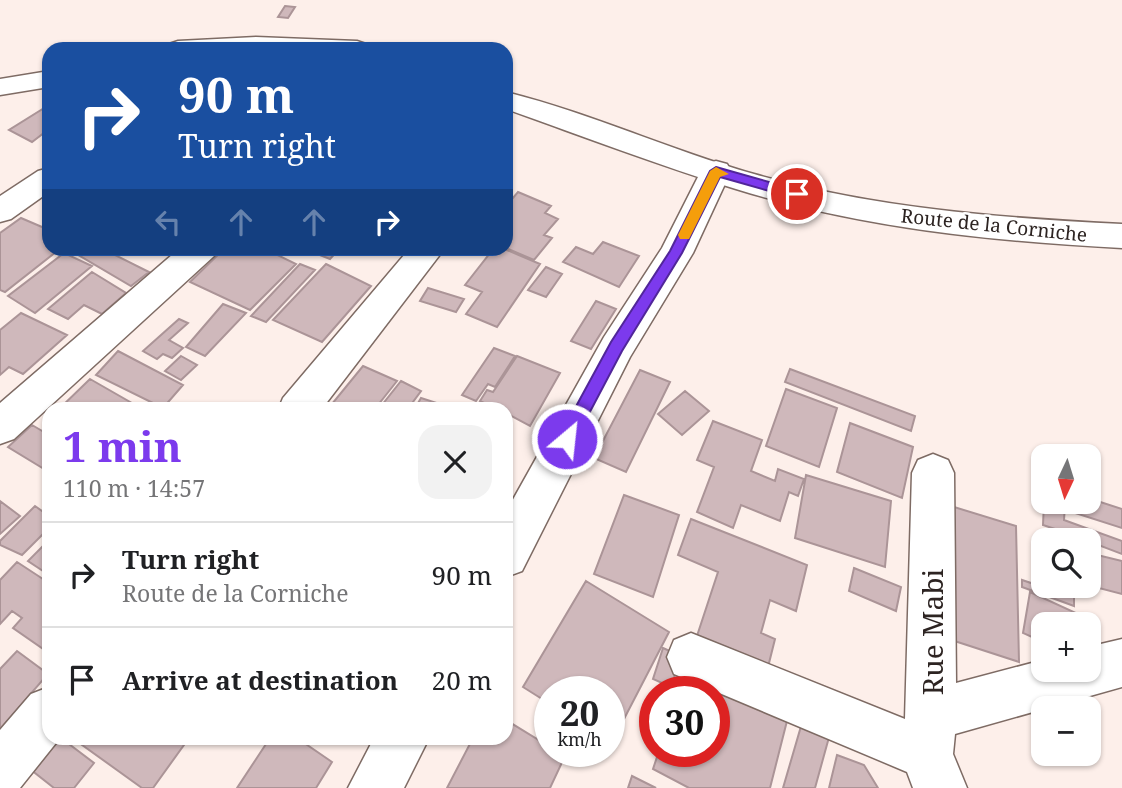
<!DOCTYPE html>
<meta charset="utf-8">
<style>
body{margin:0;font-family:"Noto Serif",serif;background:#f2f2f2;color:#202124;height:100vh;display:flex;flex-direction:column;font-size:26px;white-space:nowrap}
*{box-sizing:border-box;margin:0}
p{font-size:23px;color:#757577}
.icon{flex:none;width:38px;height:38px;fill:none;stroke:currentColor;stroke-width:2;stroke-linecap:round;stroke-linejoin:round}
.map{position:relative;flex:1;overflow:hidden}
.sheet{position:absolute;left:42px;top:402px;width:471px;height:343px;display:flex;flex-direction:column;background:#fff;border-radius:21px;box-shadow:0 2px 5px #0004}
.sheet>*{flex:none}
.banner{position:absolute;left:42px;top:42px;width:471px;height:214px;border-radius:21px;box-shadow:0 2px 5px #0004;background:#1a4fa0;color:#fff;overflow:hidden}
.needle{width:46px;rotate:184deg}
.buttons{position:absolute;left:1031px;top:444px;display:grid;gap:14px}
.buttons a{display:grid;place-items:center;width:70px;height:70px;border-radius:14px;background:#fff;box-shadow:0 2px 5px #0004;font-size:35px}
.speed{position:absolute;left:534px;top:676px;display:flex;gap:14px;font-size:35px;font-weight:700;text-align:center}
.speed>*{display:grid;place-content:center;width:91px;height:91px;border-radius:50%;background:#fff;box-shadow:0 2px 5px #0004;line-height:1}
.speed small{font-size:18px;font-weight:400}
.speed .limit{border:10px solid #d22;background:#fff;color:#111}
.pin{position:absolute;display:grid;place-items:center;width:60px;height:60px;color:#fff;margin:-30px;border:4px solid #fff;border-radius:50%;box-shadow:0 2px 7px #0007}
.me{position:absolute;width:77px;margin:-38px;rotate:28deg;stroke-linejoin:round;filter:drop-shadow(0 0 5px #0008)}
.turn{display:flex;align-items:center;gap:24px;height:147px;padding:0 21px;font-size:32px}
.turn .icon{width:91px;height:91px;stroke-width:2.5}
.turn b{display:block;font-size:49px;line-height:60px}
.lanes{display:flex;align-items:center;height:66px;padding:0 21px;background:#0003;justify-content:center;gap:35px;direction:ltr}
.lanes .off{opacity:.35}
.round{display:grid;place-items:center;flex:none;width:74px;height:74px;border-radius:21px;background:#f2f2f2}
.headline{display:flex;align-items:center;justify-content:space-between;height:119px;padding:0 21px}
h1{font-size:42px;font-weight:700;line-height:52px;color:#7c3aed}
ul{padding:0;list-style:none}
li{display:flex;align-items:center;gap:21px;height:105px;padding:0 21px;border-top:2px solid #e0e0e0}
li div{flex:1}
li b{display:block;font-size:26px}
li em{font-style:normal}
.map>svg:first-child{display:block}
.building{fill:#cfb8bb;stroke:#ab9497;stroke-width:2}
.lines{fill:none;stroke-linecap:round;stroke-linejoin:round}
.minor-casing{stroke:#7e6b64;stroke-width:3}
.major-casing{stroke:#7e6b64;stroke-width:3}
.minor{fill:#fff;fill-rule:evenodd}
.major{fill:#fff;fill-rule:evenodd}
.route{fill:#7c3aed;stroke:#51269a;stroke-width:2}
.slow{fill:#f59e0b}
.labels{text-anchor:middle;dominant-baseline:central;stroke-width:5;stroke-linejoin:round;paint-order:stroke}
.far-street-label{font-size:19px;fill:#2d2422;stroke:#fff}
.near-street-label{font-size:28px;fill:#2d2422;stroke:#fff}
</style>
<div class="map">
<svg width="1122" height="788" viewBox="0 0 1122 788">
<rect width="100%" height="100%" fill="#fdefea"/>
<!-- building -->
<path class="building" d="M 285,6 L 295,7 L 288,18 L 278,17 Z
M 49,105 L 49,129 L 32,142 L 9,130 Z
M 518,192 L 551,206 L 545,213 L 558,219 L 544,235 L 552,238 L 534,260 L 506,248 L 506,206 Z
M 21,218 L 49,230 L 49,248 L 61,248 L 5,292 L 0,290 L 0,233 Z
M 603,242 L 639,256 L 619,287 L 563,262 L 576,247 L 593,254 Z
M 101,248 L 149,272 L 131,286 L 68,249 Z
M 225,248 L 263,248 L 296,264 L 250,310 L 190,282 Z
M 315,248 L 340,248 L 330,259 L 312,252 Z
M 494,248 L 502,248 L 540,264 L 497,327 L 466,314 L 482,292 L 465,285 Z
M 64,253 L 92,266 L 35,313 L 8,296 Z
M 300,264 L 315,270 L 266,322 L 251,316 Z
M 326,264 L 371,286 L 322,342 L 273,320 Z
M 546,267 L 562,274 L 546,297 L 528,290 Z
M 92,272 L 126,293 L 102,314 L 84,305 L 68,319 L 48,309 Z
M 428,288 L 464,299 L 456,312 L 420,301 Z
M 596,301 L 616,309 L 591,349 L 571,341 Z
M 223,304 L 246,313 L 205,356 L 186,347 Z
M 21,313 L 67,335 L 23,374 L 9,367 L 0,375 L 0,330 Z
M 179,319 L 188,323 L 169,340 L 183,348 L 172,358 L 163,354 L 157,359 L 143,351 Z
M 494,348 L 515,356 L 495,387 L 488,384 L 476,401 L 462,395 Z
M 118,351 L 183,385 L 163,408 L 96,375 Z
M 181,356 L 197,365 L 181,380 L 165,371 Z
M 517,356 L 560,373 L 530,426 L 506,413 L 506,410 L 498,410 L 480,401 L 487,390 L 493,392 Z
M 363,366 L 397,381 L 374,410 L 327,410 Z
M 790,369 L 915,416 L 911,431 L 785,382 Z
M 640,370 L 670,382 L 626,472 L 594,458 Z
M 90,379 L 144,410 L 58,410 Z
M 401,381 L 421,391 L 407,410 L 378,410 Z
M 786,389 L 837,408 L 819,467 L 766,446 Z
M 685,391 L 709,411 L 682,435 L 658,414 Z
M 421,398 L 437,403 L 434,410 L 414,410 Z
M 713,421 L 762,440 L 751,471 L 775,481 L 778,469 L 804,479 L 798,496 L 789,492 L 780,521 L 741,505 L 733,528 L 697,512 L 714,467 L 697,460 Z
M 850,423 L 913,447 L 902,498 L 837,472 Z
M 32,425 L 49,435 L 49,472 L 8,447 Z
M 806,475 L 891,501 L 885,567 L 795,538 Z
M 624,495 L 679,515 L 653,597 L 594,574 Z
M 1088,498 L 1122,509 L 1122,528 L 1069,511 L 1069,502 L 1088,502 Z
M 0,501 L 20,516 L 0,534 Z
M 1044,502 L 1065,505 L 1064,520 L 1122,541 L 1122,554 L 1088,541 L 1061,541 L 1061,531 L 1043,525 Z
M 941,503 L 1016,526 L 1019,662 L 936,635 Z
M 35,506 L 49,516 L 49,528 L 22,555 L 0,545 L 0,541 Z
M 691,519 L 807,565 L 796,611 L 770,600 L 761,633 L 775,639 L 767,671 L 696,639 L 718,572 L 678,555 Z
M 49,540 L 49,575 L 28,561 Z
M 1089,553 L 1122,561 L 1122,594 L 1095,587 Z
M 17,562 L 49,583 L 49,653 L 13,628 L 22,618 L 12,611 L 0,624 L 0,580 Z
M 854,568 L 901,587 L 896,611 L 849,591 Z
M 1037,573 L 1043,575 L 1043,586 L 1074,586 L 1074,606 L 1022,587 L 1022,580 L 1037,585 Z
M 586,581 L 669,632 L 610,746 L 609,691 L 550,691 L 550,704 L 523,687 Z
M 1030,592 L 1076,613 L 1075,625 L 1043,625 L 1043,642 L 1023,633 Z
M 663,648 L 681,656 L 671,687 L 653,679 Z
M 17,651 L 48,674 L 0,729 L 0,669 Z
M 688,665 L 789,713 L 770,788 L 689,788 L 653,769 L 659,751 L 714,751 L 714,691 L 680,691 Z
M 804,716 L 831,730 L 815,788 L 783,788 Z
M 506,720 L 550,747 L 550,751 L 556,751 L 565,756 L 550,788 L 447,788 L 473,738 L 506,738 Z
M 55,738 L 61,738 L 94,763 L 74,788 L 54,788 L 30,769 Z
M 81,738 L 189,738 L 153,788 L 142,788 L 78,742 Z
M 270,738 L 297,738 L 332,762 L 316,788 L 237,788 Z
M 837,755 L 864,765 L 878,788 L 829,788 Z
M 632,776 L 656,788 L 628,788 Z"/>
<g class="lines">
<!-- minor casing -->
<g class="minor-casing">
<path id="minor" d="M 716,161 L 727,164 L 731,171 L 693,253 L 630,357 L 522,571 L 506,577 L 506,512 L 604,337 L 662,248 L 701,171 L 705,164 Z
M 49,168 L 49,192 L 11,219 L 0,222 L 0,196 L 38,171 Z
M 180,248 L 218,248 L 214,256 L 14,439 L 0,444 L 0,403 Z
M 410,248 L 445,248 L 321,410 L 278,410 L 283,398 Z
M 933,454 L 948,460 L 954,473 L 956,683 L 1043,660 L 1043,670 L 1088,670 L 1088,647 L 1122,639 L 1122,687 L 955,734 L 953,754 L 967,788 L 913,788 L 907,772 L 674,674 L 667,657 L 674,640 L 691,633 L 905,719 L 912,473 L 918,460 Z
M 49,687 L 49,738 L 60,738 L 20,788 L 0,788 L 0,730 L 31,694 Z
M 374,738 L 429,738 L 404,788 L 348,788 Z"/>
</g>
<!-- major casing -->
<g class="major-casing">
<path id="major" d="M 256,37 L 357,41 L 366,44 L 370,49 L 165,49 L 169,44 L 178,41 Z
M 49,71 L 49,87 L 0,95 L 0,79 Z
M 506,92 C 590,113 670,150 754,174 C 874,208 998,218 1122,224 L 1122,248 C 991,241 861,228 736,189 C 658,165 582,136 506,109 Z"/>
</g>
<!-- minor -->
<use href="#minor" class="minor"/>
<!-- major -->
<use href="#major" class="major"/>
</g>
<!-- route -->
<path class="route" d="M 716,167 L 801,191 L 803,194 L 797,199 L 720,177 L 682,253 L 622,351 L 573,444 L 567,446 L 561,444 L 559,439 L 561,434 L 611,342 L 670,251 L 710,171 Z"/>
<!-- slow -->
<path class="slow" d="M 716,167 L 729,174 L 720,177 L 689,239 L 680,239 L 678,235 L 710,171 Z"/>
<g class="labels">
<!-- far-street labels -->
<g class="far-street-label">
<text transform="translate(994 225) rotate(6)">Route de la Corniche</text>
</g>
<!-- near-street labels -->
<g class="near-street-label">
<text transform="translate(932 632) rotate(-90)">Rue Mabi</text>
</g>
</g>
</svg>
<div class="buttons">
<a><svg class="needle" viewBox="-14 -14 28 28"><path d="M0-13l5 13h-10z" fill="#e53935"/><path d="M0 13l5-13h-10z" fill="#757577"/></svg></a>
<a><svg class="icon" aria-label="search" viewBox="0 0 24 24"><circle cx="10" cy="10" r="6"/><path d="M15 15l6 6"/></svg></a>
<a>+</a>
<a>−</a>
</div>
<div class="speed"><div>20<small>km/h</small></div><div class="limit">30</div></div>
<div class="pin" style="left:797px;top:194px;background:#d93025"><svg class="icon" aria-label="arrive" viewBox="0 0 24 24"><path d="M6 21V4h12l-3 4 3 4H6"/></svg></div>
<svg class="me" style="left:567px;top:439px" viewBox="-20 -20 40 40"><circle r="17" fill="#7c3aed" stroke="#fff" stroke-width="3"/><path d="M0-11L8 9 0 5-8 9z" fill="#fff"/></svg>
<div class="banner">
<div class="turn"><svg class="icon" aria-label="right" viewBox="0 0 24 24"><path d="M7 20v-9h11M14 6l5 5-5 5"/></svg><div><b>90 m</b>Turn right</div></div>
<div class="lanes"><svg class="icon off" aria-label="left" viewBox="0 0 24 24"><path d="M17 20v-9H6M10 6l-5 5 5 5"/></svg><svg class="icon off" aria-label="ahead" viewBox="0 0 24 24"><path d="M12 20V5M6 11l6-6 6 6"/></svg><svg class="icon off" aria-label="ahead" viewBox="0 0 24 24"><path d="M12 20V5M6 11l6-6 6 6"/></svg><svg class="icon" aria-label="right" viewBox="0 0 24 24"><path d="M7 20v-9h11M14 6l5 5-5 5"/></svg></div>
</div>
<section class="sheet">
<div class="headline"><div><h1>1 min</h1><p>110 m · 14:57</p></div><a class="round"><svg class="icon" aria-label="close" viewBox="0 0 24 24"><path d="M6 6l12 12M18 6L6 18"/></svg></a></div>
<ul>
<li><svg class="icon" aria-label="right" viewBox="0 0 24 24"><path d="M7 20v-9h11M14 6l5 5-5 5"/></svg><div><b>Turn right</b><p>Route de la Corniche</p></div><em>90 m</em></li>
<li><svg class="icon" aria-label="arrive" viewBox="0 0 24 24"><path d="M6 21V4h12l-3 4 3 4H6"/></svg><div><b>Arrive at destination</b></div><em>20 m</em></li>
</ul>
</section>
</div>
